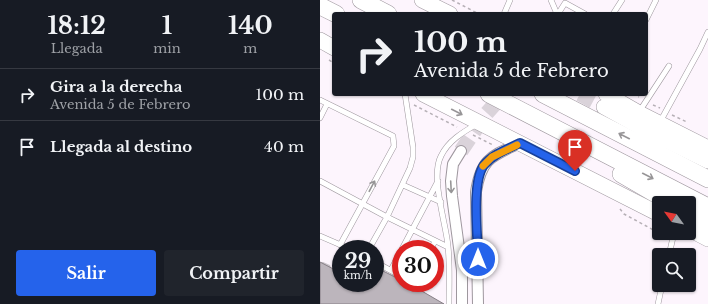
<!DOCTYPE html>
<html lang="es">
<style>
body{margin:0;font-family:"Libre Baskerville",serif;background:#20242c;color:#f1f3f6;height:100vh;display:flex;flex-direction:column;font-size:15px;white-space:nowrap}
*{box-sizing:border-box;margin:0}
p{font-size:13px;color:#9ea1a6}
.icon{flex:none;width:22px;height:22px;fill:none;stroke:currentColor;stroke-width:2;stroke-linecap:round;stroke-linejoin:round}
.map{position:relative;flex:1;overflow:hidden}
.details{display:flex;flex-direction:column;background:#171b24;width:320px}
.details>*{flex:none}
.hud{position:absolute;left:12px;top:12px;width:316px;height:84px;border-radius:4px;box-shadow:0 1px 3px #0004;background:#171b24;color:#f1f3f6;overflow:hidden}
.needle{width:26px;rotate:303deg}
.buttons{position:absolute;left:332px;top:196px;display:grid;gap:8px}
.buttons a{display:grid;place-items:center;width:44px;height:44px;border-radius:4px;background:#171b24;box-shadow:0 1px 3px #0004;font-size:20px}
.speed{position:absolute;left:12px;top:240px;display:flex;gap:8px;font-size:20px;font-weight:700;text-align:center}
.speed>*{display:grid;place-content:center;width:52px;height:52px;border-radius:50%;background:#171b24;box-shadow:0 1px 3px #0004;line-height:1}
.speed small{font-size:10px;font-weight:400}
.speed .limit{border:6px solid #d22;background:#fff;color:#111}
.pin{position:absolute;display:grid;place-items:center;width:34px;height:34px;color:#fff;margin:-41px -17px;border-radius:50% 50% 50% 0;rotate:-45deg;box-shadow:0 0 4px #0007}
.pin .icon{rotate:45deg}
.me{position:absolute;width:44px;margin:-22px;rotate:0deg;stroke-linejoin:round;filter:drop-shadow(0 0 3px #0008)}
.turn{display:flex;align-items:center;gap:14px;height:84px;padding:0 16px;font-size:18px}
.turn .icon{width:52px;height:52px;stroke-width:2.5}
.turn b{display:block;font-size:28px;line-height:34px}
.eta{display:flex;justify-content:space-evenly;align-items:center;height:68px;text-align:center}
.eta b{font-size:24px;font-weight:800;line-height:28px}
.cta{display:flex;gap:8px;margin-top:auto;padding:8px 16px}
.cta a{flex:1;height:46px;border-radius:4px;background:#2563eb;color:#fff;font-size:16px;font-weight:800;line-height:46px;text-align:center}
.cta a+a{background:#20242c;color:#f1f3f6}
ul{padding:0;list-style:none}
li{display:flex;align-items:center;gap:12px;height:52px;padding:0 16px;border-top:1px solid #363941}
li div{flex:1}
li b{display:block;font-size:15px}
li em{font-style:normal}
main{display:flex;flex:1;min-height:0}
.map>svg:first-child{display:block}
.shadow{fill:#0003}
.building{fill:#bcb5bc;stroke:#867f86}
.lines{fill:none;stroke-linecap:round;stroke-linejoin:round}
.secondary-tunnel{stroke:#dad3da;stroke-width:15;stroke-dasharray:15 8;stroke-linecap:butt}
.service-casing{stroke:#9e979e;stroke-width:6}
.minor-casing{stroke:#9e979e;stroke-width:12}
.secondary-casing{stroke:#9e979e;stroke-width:16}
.trunk-casing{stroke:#9e979e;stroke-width:18}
.path{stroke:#b6b0b6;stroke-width:1.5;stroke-dasharray:3 3;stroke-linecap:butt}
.service{stroke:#fff;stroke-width:5}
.minor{stroke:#fff;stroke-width:10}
.secondary{stroke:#fff;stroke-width:15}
.trunk{stroke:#fff;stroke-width:17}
.oneway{stroke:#979597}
.route-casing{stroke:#184099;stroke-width:10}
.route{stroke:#2563eb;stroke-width:7}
.slow{stroke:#f59e0b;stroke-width:7}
</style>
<main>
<section class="details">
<div class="eta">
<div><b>18:12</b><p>Llegada</p></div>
<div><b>1</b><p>min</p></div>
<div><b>140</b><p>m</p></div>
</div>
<ul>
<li><svg class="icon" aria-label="right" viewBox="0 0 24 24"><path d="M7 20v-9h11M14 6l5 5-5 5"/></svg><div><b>Gira a la derecha</b><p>Avenida 5 de Febrero</p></div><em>100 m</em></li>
<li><svg class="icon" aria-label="arrive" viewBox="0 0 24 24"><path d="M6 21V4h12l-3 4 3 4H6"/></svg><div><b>Llegada al destino</b></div><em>40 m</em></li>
</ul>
<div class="cta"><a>Salir</a><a>Compartir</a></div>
</section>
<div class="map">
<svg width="388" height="304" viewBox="0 0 388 304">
<rect width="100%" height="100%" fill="#fdf5fd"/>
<!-- shadow -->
<path class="shadow" d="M 0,262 L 3,262 L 10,265 L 12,270 L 17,273 L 19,269 L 21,270 L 21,283 L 55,283 L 55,266 L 59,270 L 81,281 L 81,283 L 86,283 L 122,304 L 0,304 Z"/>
<!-- building -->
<path class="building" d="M 0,262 L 21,273 L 21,283 L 55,283 L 55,267 L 81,280 L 81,283 L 88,283 L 124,304 L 0,304 Z"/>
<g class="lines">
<!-- secondary-tunnel -->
<path class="secondary-tunnel" d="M 260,94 L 284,107
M 141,151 L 166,114 L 184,94"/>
<!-- service casing -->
<g class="service-casing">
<path id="service" d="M 231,0 L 237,14
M 184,14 L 190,0
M 238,14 L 245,3 L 265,14
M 293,14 L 302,0
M 326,20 L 336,0
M 0,100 L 73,136 L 74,146 L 20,245
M 319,112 L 349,66
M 0,118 L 7,104
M 340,122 L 380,49 L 388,32
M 0,181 L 67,217 L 128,247
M 83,185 L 121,202
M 0,236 L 30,249
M 49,249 L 67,217 L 90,168 L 93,157 L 93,147 L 85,94
M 82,249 L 118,181
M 111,249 L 115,241
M 349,255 L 354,233
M 55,262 L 81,276
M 71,270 L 81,251
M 129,304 C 129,285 130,265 128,246 C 126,223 110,177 121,156 C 128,141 143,132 157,124
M 338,304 L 342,285"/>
</g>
<!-- minor casing -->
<g class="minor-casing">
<path id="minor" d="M 141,151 L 133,164 L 131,181 L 132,196 L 142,270 L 142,304
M 158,304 L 156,192 C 161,158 172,156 200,143"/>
</g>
<!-- secondary casing -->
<g class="secondary-casing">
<path id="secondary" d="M 102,0 L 130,14
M 0,40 L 14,48
M 103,94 L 339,214
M 286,94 L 319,113 L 388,148
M 284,107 L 329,132 L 388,161
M 369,229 L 388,239"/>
</g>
<!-- trunk casing -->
<g class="trunk-casing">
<path id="trunk" d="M 41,0 L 68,14
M 0,6 L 16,14
M 169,94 L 388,207
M 223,94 L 388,179
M 301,174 L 351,203
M 369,213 L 388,225"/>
</g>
<!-- path -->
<path class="path" d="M 132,0 L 159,14
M 9,60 L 14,63
M 74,94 L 78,96
M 313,94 L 319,97
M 94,105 L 137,127
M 333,105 L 340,108
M 352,115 L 367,122
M 153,135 L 173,145
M 300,209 L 304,214 L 339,233"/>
<!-- service -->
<use href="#service" class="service"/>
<!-- minor -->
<use href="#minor" class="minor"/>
<!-- secondary -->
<use href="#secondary" class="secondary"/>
<!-- trunk -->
<use href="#trunk" class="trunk"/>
</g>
<!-- one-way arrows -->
<defs><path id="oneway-shaft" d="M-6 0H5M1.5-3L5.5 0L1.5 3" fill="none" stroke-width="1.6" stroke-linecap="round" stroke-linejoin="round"/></defs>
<g class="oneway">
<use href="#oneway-shaft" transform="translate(137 112) rotate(27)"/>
<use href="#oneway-shaft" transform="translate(304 136) rotate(-153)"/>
<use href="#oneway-shaft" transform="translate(328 176) rotate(27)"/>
<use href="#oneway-shaft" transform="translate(52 186) rotate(-62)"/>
<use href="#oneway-shaft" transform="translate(131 187) rotate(87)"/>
</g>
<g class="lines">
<!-- route casing -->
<g class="route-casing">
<path id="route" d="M 158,259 C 158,236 151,183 164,165 C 173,154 188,149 200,143 L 255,171"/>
</g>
<!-- route -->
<use href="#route" class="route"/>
<!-- slow -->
<path class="slow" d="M 163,166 L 172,157 L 197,145"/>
</g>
</svg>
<div class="buttons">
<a><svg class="needle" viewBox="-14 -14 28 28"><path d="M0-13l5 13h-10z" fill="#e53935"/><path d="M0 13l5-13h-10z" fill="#9ea1a6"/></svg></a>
<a><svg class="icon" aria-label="search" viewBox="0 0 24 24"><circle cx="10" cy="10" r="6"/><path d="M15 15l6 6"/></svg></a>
</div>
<div class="speed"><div>29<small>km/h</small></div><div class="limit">30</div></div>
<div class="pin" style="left:255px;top:171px;background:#d93025"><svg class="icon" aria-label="arrive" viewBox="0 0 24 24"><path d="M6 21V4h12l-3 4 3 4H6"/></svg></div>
<svg class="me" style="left:158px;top:259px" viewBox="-20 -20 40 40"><circle r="17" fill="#2563eb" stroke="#fff" stroke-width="3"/><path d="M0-11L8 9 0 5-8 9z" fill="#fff"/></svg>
<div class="hud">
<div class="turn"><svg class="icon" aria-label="right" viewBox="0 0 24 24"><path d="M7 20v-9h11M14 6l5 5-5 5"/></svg><div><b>100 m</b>Avenida 5 de Febrero</div></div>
</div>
</div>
</main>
